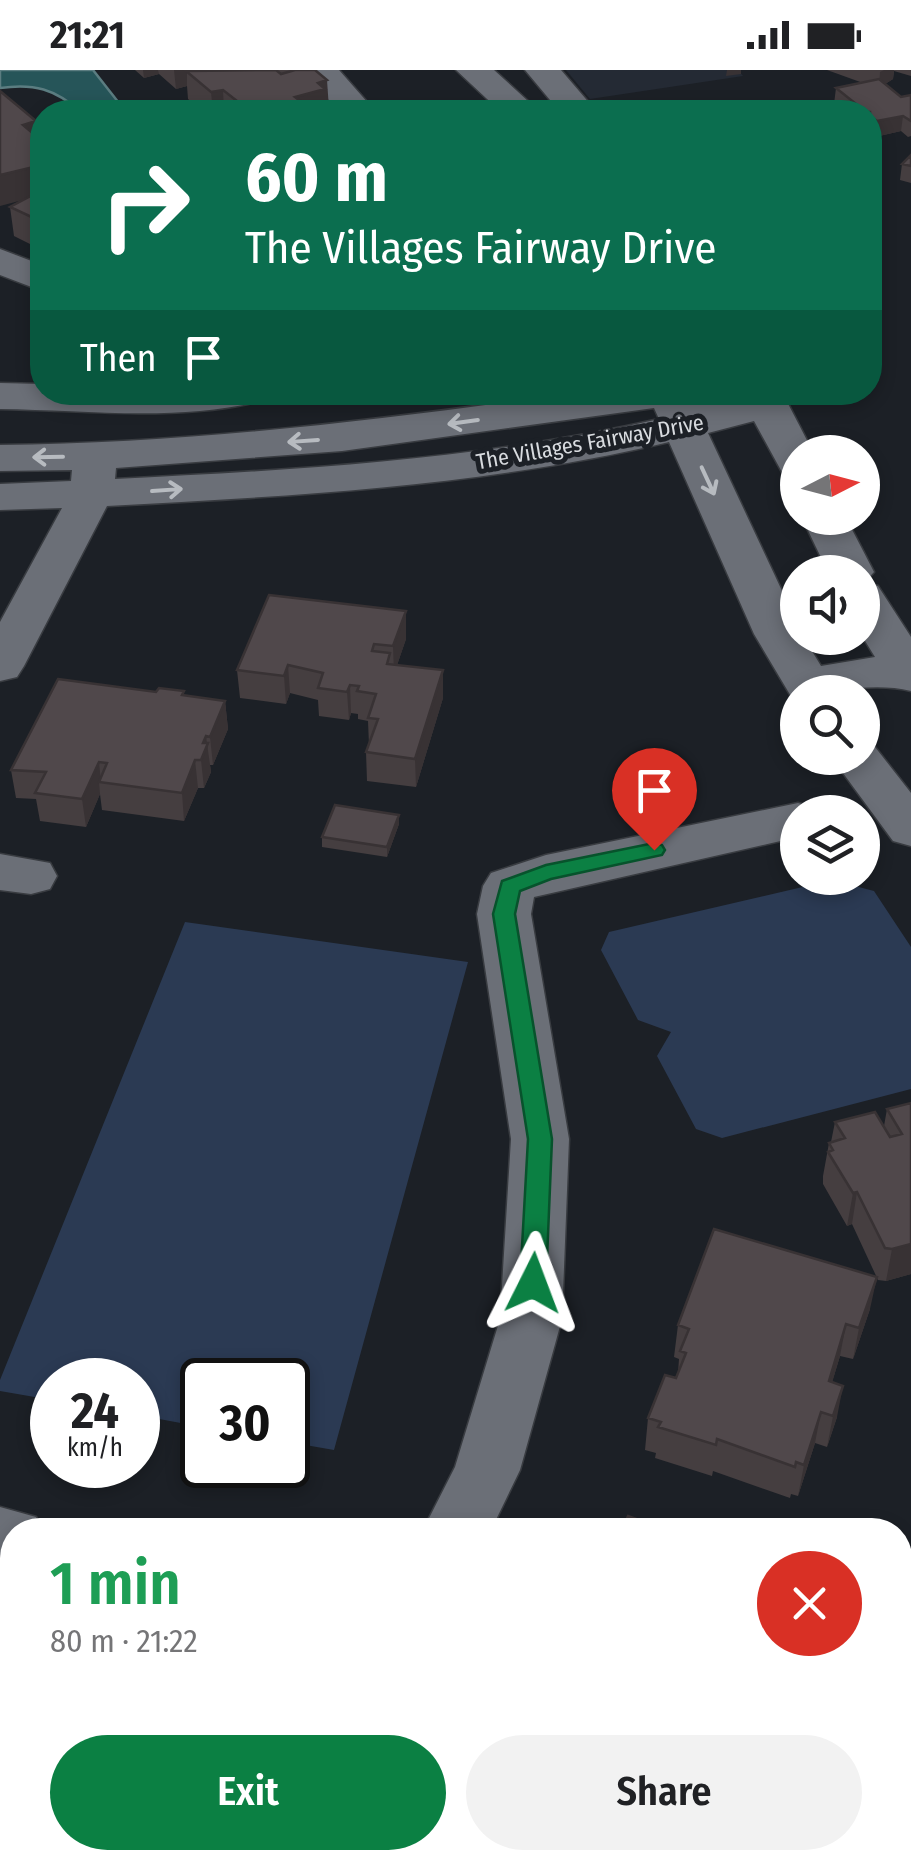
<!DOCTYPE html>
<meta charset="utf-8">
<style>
body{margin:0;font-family:"Fira Sans Condensed",sans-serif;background:#f2f2f2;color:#202124;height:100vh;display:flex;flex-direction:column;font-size:38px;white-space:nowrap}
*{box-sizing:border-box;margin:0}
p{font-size:32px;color:#757577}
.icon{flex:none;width:55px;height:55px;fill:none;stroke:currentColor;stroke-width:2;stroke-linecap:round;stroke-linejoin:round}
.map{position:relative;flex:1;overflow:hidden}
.panel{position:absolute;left:0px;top:1448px;width:912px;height:352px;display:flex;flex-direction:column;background:#fff;border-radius:40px 40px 0 0;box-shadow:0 5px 15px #0003}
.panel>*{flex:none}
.top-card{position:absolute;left:30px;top:30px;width:852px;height:305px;border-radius:40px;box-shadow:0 5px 15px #0003;background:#0b6e4f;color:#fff;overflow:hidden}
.needle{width:65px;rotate:84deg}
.controls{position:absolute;left:780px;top:365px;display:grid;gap:20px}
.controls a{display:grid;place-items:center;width:100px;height:100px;border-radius:50%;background:#fff;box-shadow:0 5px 15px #0003;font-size:50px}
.speed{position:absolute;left:30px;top:1288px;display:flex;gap:20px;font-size:50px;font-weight:700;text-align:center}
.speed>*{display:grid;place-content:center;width:130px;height:130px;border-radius:50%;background:#fff;box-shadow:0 5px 15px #0003;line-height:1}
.speed small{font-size:25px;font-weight:400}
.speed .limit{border:5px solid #111;border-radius:15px;background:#fff;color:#111}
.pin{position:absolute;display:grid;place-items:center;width:85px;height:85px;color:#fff;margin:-102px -42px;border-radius:50% 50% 50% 0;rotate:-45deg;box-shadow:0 0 10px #0007}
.pin .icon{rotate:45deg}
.me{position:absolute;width:110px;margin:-55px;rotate:3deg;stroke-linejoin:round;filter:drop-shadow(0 0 8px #0008)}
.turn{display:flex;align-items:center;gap:35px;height:210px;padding:0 50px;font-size:45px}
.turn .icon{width:130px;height:130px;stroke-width:2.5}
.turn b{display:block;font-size:70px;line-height:85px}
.then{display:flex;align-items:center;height:95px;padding:0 50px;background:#0003;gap:20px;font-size:38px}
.round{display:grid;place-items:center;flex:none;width:105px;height:105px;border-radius:52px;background:#f2f2f2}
.summary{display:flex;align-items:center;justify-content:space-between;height:170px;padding:0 50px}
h1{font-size:60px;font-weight:600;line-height:75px;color:#1e9e55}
.cta{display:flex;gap:20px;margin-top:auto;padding:20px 50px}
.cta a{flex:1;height:115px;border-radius:60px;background:#0b8043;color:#fff;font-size:40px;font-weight:600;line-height:115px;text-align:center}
.cta a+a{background:#f2f2f2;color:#202124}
.status{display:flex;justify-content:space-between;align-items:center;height:70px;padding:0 50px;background:#fff;direction:ltr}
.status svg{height:28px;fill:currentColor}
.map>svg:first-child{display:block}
.built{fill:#242a34}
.green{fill:#2b3a53}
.water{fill:#265559;stroke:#5b7d81;stroke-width:2.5}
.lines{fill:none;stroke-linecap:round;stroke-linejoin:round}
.minor-casing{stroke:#393c41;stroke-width:3}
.minor{fill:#6b6f77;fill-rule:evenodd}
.wall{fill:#453e40}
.shaded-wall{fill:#383234}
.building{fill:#50484b;stroke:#383234;stroke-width:2.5}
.oneway{stroke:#b7bbc0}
.route{fill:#0b8043;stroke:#07532c;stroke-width:2.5}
.labels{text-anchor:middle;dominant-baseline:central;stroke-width:10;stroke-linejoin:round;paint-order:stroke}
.far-street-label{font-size:22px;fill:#d8dbdf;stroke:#1c2026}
</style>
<div class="status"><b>21:21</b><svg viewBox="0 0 49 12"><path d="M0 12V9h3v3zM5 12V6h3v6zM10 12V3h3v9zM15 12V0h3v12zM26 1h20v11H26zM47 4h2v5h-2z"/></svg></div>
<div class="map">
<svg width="911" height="1798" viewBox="0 0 911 1798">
<rect width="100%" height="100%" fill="#1c2026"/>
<!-- built -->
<path class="built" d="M 566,0 L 738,0 L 743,6 L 590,29 Z"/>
<!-- green -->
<path class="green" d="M 841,808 L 851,815 L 874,821 L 911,877 L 911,1019 L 722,1068 L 696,1059 L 657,986 L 671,962 L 638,950 L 601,880 L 609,862 Z
M 185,852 L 468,892 L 334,1380 L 288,1372 L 288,1310 L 202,1310 L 202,1357 L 138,1345 L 138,1310 L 52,1310 L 52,1330 L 0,1321 L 0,1310 Z"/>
<!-- water -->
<path class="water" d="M 0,0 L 93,0 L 126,42 L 81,42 C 55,19 34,13 0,18 Z"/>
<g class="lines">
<!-- minor casing -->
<g class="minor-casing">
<path id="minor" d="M 303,0 L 339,0 L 376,42 L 339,42 Z
M 456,0 L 494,0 L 540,42 L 501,42 Z
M 525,0 L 561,0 L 597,42 L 560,42 Z
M 0,179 L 42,195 L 42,221 L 0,205 Z
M 0,313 L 42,314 L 42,322 L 267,322 L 261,331 C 178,352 85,340 0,339 Z
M 580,322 L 782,322 L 813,382 L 798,382 L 798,408 L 783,404 L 754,351 L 708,363 L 798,555 L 798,568 L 804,568 L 821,596 L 875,587 L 862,566 L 862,502 L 828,502 L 802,448 L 846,448 L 874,502 L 864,513 L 878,516 L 911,567 L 911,621 C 876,612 836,622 798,622 L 795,633 L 754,564 L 669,372 C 485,416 295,426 107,436 L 24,596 L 17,607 L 0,611 L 0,552 L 62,438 L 0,440 L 0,414 L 71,411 L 72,400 L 0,401 L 0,375 C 195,373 387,349 580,322 ZM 654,338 L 659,349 C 481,390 296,400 115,409 L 116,398 L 342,381 Z
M 862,673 L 875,677 L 911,723 L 911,776 L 893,771 L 832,688 L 862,688 Z
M 798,733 L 816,738 L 819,742 L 798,742 L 798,767 L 534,827 L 531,844 L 569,1069 L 562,1249 L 520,1400 L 491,1460 L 423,1460 L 455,1397 L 500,1249 L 511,1069 L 477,844 L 483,816 L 491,803 L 546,785 Z
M 0,784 L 50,793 L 57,806 L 50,819 L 31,824 L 0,820 Z
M 0,1437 L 36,1447 L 42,1460 L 12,1460 L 12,1498 L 0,1495 Z
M 587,1788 L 683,1788 L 688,1798 L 591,1798 Z"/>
</g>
<!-- minor -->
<use href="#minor" class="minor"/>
</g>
<!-- wall -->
<path class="wall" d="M 135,0 L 315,0 L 328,38 L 347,42 L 204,42 L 188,29 L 187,16 L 176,19 L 159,4 L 144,8 Z
M 827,0 L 911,0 L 911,6 L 894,1 L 893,9 L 885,14 L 901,27 L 911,25 L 911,66 L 908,67 L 901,61 L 875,67 L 870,63 L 870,42 L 845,42 L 834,34 L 836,18 L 863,13 Z
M 36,51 L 38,67 L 42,180 L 14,166 L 10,137 L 24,130 Z
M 911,85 L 911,113 L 900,110 L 902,94 Z
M 406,541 L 406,569 L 397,595 L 443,628 L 416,717 L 367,711 L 366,682 L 369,675 L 368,651 L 358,649 L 358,644 L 351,643 L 349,650 L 319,646 L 318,630 L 290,623 L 286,634 L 240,628 L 237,600 Z
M 184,626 L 225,631 L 228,659 L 213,695 L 210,695 L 211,702 L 204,718 L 198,718 L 184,751 L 102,740 L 100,724 L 86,757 L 40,751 L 36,729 L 16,728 L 11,700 Z
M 399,754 L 387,787 L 322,777 L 322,767 Z
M 911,1033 L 911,1204 L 886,1211 L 878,1210 L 852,1154 L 847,1156 L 823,1114 L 823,1106 L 829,1073 L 831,1072 L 835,1052 L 884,1056 L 887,1039 Z
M 870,1239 L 853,1289 L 840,1286 L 832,1312 L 837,1347 L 827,1377 L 815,1373 L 798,1426 L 791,1424 L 790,1428 L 713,1401 L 712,1406 L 655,1388 L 656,1383 L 645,1380 L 648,1348 L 678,1303 L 679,1289 L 674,1287 L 678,1255 Z
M 0,1535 L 196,1788 L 193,1798 L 0,1798 Z
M 900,1590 L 903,1596 L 911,1599 L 911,1785 L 900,1781 Z"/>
<!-- shaded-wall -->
<path class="shaded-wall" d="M 143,0 L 158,0 L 159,4 L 144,8 Z
M 174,0 L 187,0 L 187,16 L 176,19 Z
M 727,0 L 741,0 L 741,4 L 726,6 Z
M 884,0 L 894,0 L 893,9 L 879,18 L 880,2 Z
M 327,10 L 329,39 L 326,42 L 251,42 L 295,27 L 318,13 Z
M 223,20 L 224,42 L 213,42 L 211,22 Z
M 903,46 L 901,61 L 875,67 L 877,51 Z
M 36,51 L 40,80 L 23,55 Z
M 42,95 L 42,125 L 0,136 L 0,105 Z
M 42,148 L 42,180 L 38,150 Z
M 406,541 L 406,569 L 394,604 L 393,576 Z
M 288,595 L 290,623 L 286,634 L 284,606 Z
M 443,600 L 443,628 L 416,717 L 415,689 Z
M 350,615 L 351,643 L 349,650 L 347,622 Z
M 225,631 L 228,659 L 213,695 L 210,667 Z
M 206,666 L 211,702 L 204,718 L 201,690 L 203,673 Z
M 195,690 L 198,718 L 184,751 L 182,723 Z
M 99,692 L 101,712 L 99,712 L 100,724 L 86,757 L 82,729 Z
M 399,745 L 399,754 L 387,787 L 387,777 Z
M 857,1122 L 852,1154 L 847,1156 L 853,1123 Z
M 911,1174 L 911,1204 L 886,1211 L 892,1179 Z
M 877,1207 L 870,1239 L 853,1289 L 859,1258 Z
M 846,1254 L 840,1286 L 823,1343 L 829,1311 Z
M 843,1316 L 837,1347 L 827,1377 L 833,1346 Z
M 821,1342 L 815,1373 L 798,1426 L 804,1395 Z
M 185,1788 L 196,1788 L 193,1798 L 182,1798 Z"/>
<!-- building -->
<path class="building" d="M 276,0 L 281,4 L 295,0 L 315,0 L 327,10 L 318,13 L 325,19 L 295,27 L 299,30 L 251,42 L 236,42 L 226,34 L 237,31 L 223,20 L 211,22 L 186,1 Z
M 879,9 L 901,27 L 911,25 L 911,51 L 903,46 L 877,51 L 870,46 L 870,42 L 866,42 L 836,18 Z
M 0,21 L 36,51 L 23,55 L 42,71 L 42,95 L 0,105 Z
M 340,35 L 347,42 L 305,42 Z
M 911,85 L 911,96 L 902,94 Z
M 42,120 L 42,148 L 38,150 L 10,137 Z
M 269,525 L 406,541 L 393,576 L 374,574 L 372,581 L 390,583 L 387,594 L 443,600 L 415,689 L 366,682 L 378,649 L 368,648 L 376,624 L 357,621 L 359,616 L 350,615 L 347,622 L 318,618 L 323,603 L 288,595 L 284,606 L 237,600 Z
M 58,609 L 156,622 L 159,618 L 184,621 L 182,625 L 225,631 L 210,667 L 206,666 L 203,673 L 208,673 L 201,690 L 195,690 L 182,723 L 99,712 L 107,693 L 99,692 L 82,729 L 35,723 L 46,702 L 11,700 Z
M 335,735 L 399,745 L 387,777 L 322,767 Z
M 911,1033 L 911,1174 L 892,1179 L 885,1178 L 857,1122 L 853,1123 L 828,1082 L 833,1080 L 829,1073 L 845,1068 L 835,1052 L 875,1042 L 890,1067 L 902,1064 L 887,1039 Z
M 714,1159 L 877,1207 L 859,1258 L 846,1254 L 829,1311 L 843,1316 L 833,1346 L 821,1342 L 804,1395 L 796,1392 L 795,1397 L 717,1369 L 716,1375 L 658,1357 L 661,1352 L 648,1348 L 665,1305 L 676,1308 L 686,1283 L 680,1281 L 689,1259 L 678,1255 Z
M 628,1446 L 666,1460 L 622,1460 Z
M 0,1535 L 12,1537 L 12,1788 L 72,1788 L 69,1798 L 0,1798 Z
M 900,1590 L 904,1591 L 902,1596 L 911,1599 L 911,1754 L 900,1749 Z
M 72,1788 L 185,1788 L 182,1798 L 128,1798 Z
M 392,1788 L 421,1788 L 446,1798 L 387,1798 Z"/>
<!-- one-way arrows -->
<defs><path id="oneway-shaft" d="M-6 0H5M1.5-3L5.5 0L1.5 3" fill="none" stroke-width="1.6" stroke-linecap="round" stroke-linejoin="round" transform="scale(2.5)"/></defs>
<g class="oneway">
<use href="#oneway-shaft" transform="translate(463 352) rotate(172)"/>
<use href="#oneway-shaft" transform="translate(303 371) rotate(176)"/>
<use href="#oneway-shaft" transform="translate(48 387) rotate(179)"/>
<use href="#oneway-shaft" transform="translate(708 411) rotate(65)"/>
<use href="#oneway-shaft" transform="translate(167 420) rotate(-4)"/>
</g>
<!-- route -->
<path class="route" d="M 654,773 L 662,775 L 665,780 L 662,785 L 551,809 L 520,821 L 515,844 L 552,1069 L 546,1213 L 542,1220 L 524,1220 L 520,1213 L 528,1069 L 493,844 L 502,811 L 546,795 Z"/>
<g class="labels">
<!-- far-street labels -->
<g class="far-street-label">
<text transform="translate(590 372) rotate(-10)">The Villages Fairway Drive</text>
</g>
</g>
</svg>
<div class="controls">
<a><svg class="needle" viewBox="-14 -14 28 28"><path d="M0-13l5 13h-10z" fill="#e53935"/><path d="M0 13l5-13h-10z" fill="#757577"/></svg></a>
<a><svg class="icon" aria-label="sound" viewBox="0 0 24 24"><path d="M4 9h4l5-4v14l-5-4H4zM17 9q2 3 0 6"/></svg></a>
<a><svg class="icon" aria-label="search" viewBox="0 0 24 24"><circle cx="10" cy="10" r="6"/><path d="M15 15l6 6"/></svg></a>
<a><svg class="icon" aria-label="layers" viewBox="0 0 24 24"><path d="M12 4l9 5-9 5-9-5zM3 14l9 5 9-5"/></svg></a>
</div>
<div class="speed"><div>24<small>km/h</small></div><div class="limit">30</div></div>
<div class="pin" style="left:654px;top:780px;background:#d93025"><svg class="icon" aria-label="arrive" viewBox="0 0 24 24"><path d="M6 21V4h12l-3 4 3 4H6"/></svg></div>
<svg class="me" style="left:533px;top:1213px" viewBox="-20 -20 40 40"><path d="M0-17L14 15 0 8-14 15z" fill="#0b8043" stroke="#fff" stroke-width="4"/></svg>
<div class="top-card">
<div class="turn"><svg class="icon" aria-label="right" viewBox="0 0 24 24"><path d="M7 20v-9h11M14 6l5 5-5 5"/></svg><div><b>60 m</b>The Villages Fairway Drive</div></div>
<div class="then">Then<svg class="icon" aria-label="arrive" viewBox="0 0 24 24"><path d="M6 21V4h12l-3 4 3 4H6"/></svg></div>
</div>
<section class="panel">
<div class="summary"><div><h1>1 min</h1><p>80 m · 21:22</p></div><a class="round" style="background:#d93025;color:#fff"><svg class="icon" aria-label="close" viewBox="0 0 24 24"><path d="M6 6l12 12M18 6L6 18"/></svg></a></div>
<div class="cta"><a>Exit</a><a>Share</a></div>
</section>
</div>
